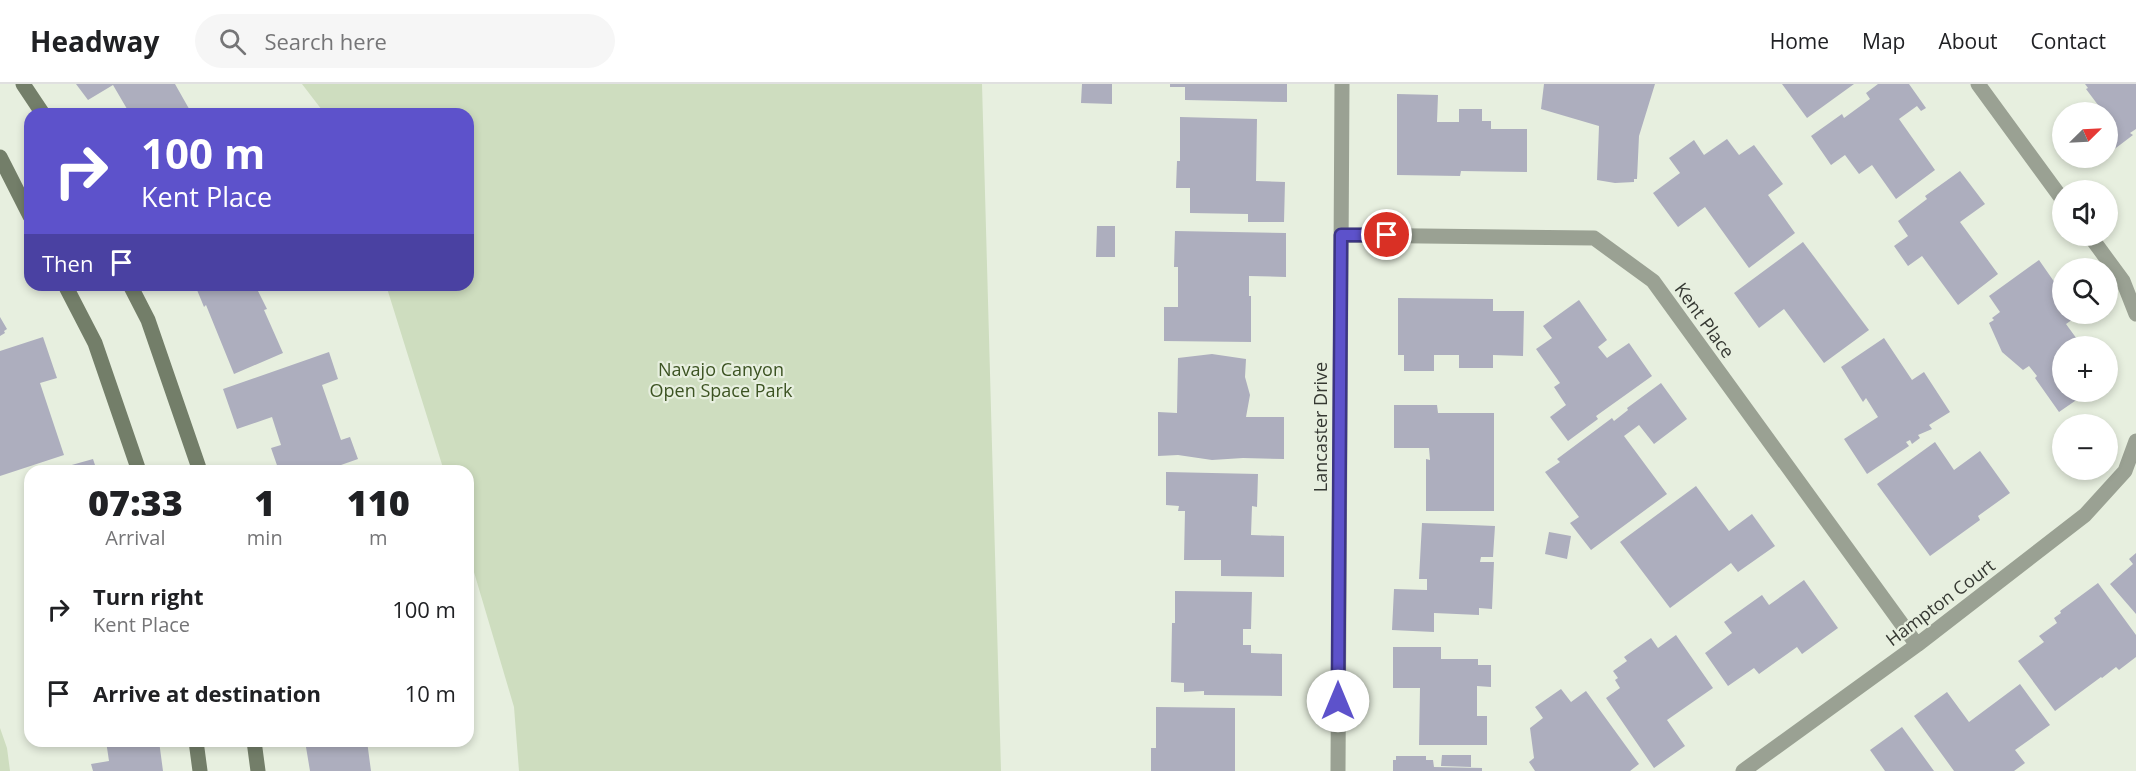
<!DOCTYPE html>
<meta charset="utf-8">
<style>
body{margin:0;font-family:"Open Sans",sans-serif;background:#f6f6f6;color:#202124;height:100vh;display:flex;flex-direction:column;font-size:22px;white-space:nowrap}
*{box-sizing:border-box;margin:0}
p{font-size:20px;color:#757577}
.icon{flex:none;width:33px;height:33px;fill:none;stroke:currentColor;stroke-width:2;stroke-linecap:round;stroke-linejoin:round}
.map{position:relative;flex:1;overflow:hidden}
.details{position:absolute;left:24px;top:381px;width:450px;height:282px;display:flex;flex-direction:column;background:#fff;border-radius:18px;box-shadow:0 3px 9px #0003}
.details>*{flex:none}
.guide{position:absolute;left:24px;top:24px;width:450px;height:183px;border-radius:18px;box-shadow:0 3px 9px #0003;background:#5d52cb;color:#fff;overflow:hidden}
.needle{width:39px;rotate:66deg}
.tools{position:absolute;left:2052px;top:18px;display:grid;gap:12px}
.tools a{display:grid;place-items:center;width:66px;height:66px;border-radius:50%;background:#fff;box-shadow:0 3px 9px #0003;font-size:30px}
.pin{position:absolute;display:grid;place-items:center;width:51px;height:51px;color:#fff;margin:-26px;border:3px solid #fff;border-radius:50%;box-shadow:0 2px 6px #0007}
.me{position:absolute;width:66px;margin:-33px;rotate:0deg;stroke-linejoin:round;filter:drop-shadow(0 0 4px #0008)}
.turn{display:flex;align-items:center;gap:21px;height:126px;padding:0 18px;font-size:27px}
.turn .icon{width:78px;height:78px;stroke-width:2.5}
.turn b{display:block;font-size:42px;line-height:51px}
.then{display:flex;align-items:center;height:57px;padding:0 18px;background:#0003;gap:12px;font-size:22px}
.eta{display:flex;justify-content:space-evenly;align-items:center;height:102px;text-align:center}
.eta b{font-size:36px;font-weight:800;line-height:42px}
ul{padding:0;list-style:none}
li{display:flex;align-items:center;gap:18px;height:84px;padding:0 18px}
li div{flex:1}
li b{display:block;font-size:22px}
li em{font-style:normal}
header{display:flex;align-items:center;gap:36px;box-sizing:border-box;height:84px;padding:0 30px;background:#fff;border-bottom:2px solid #e0e0e0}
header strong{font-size:28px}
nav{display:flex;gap:33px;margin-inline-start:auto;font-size:21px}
.search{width:420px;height:54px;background:#f6f6f6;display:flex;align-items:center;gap:15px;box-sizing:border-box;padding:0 21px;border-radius:33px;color:#757577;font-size:22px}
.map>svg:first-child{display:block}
.green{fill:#ceddbf}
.building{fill:#adaebe}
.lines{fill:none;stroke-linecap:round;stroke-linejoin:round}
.street{stroke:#9aa193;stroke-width:15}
.secondary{stroke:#737e69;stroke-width:15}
.route-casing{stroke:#3c3584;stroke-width:15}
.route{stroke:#5d52cb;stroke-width:10}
.labels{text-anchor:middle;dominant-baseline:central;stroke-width:4.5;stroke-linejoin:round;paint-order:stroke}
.street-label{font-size:18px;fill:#353832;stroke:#e7efdf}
.park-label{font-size:18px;fill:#3c5322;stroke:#e7efdf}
</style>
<header>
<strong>Headway</strong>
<div class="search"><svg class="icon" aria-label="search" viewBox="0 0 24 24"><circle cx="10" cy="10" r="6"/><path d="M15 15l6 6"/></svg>Search here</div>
<nav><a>Home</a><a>Map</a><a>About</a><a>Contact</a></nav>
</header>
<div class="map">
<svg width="2136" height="687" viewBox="0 0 2136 687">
<rect width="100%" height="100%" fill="#e7efdf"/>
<!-- green -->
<path class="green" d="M 302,0 L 982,0 L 1001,687 L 519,687 L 514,623 L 468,468 L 468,387 L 444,387 L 386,201 L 468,201 L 468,30 L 325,30 Z
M 0,644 L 7,664 L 10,687 L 0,687 Z"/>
<!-- building -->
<path class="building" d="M 76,0 L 175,0 L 192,30 L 130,30 L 113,1 L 88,16 Z
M 1082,0 L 1112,0 L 1112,20 L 1081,19 Z
M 1170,0 L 1287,0 L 1287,18 L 1185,16 L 1185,3 L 1170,3 Z
M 1544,0 L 1655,0 L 1639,52 L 1637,95 L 1634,95 L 1634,98 L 1615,99 L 1597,96 L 1599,42 L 1541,25 Z
M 1782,0 L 1854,0 L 1807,34 Z
M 1878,0 L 1909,0 L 1926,24 L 1921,27 L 1917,22 L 1899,35 L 1935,86 L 1896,115 L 1872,81 L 1859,90 L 1845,71 L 1831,81 L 1811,52 L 1842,30 L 1844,34 L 1870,15 L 1866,9 Z
M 2085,0 L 2136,0 L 2136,45 L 2130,49 L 2133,51 L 2108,70 L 2108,28 L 2096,28 L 2101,25 L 2086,5 L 2088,4 Z
M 1397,10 L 1438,11 L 1437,38 L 1459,38 L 1459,25 L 1482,25 L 1482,37 L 1491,37 L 1491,45 L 1527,45 L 1527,88 L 1461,87 L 1460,92 L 1397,91 Z
M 1180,33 L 1257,35 L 1256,97 L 1285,98 L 1284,138 L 1248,138 L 1248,130 L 1190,129 L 1190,104 L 1176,104 L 1177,77 L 1180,77 Z
M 1727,55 L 1739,71 L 1754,61 L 1783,100 L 1768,111 L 1795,149 L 1749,184 L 1705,123 L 1678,143 L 1653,109 L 1680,89 L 1669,74 L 1694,56 L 1704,71 Z
M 1960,87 L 1985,120 L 1960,138 L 1998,190 L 1958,221 L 1922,172 L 1908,182 L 1894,162 L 1908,152 L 1898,137 L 1927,115 L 1925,112 Z
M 1097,142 L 1115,142 L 1115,173 L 1096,173 Z
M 1175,147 L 1286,149 L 1286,193 L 1249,192 L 1249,212 L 1251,212 L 1251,258 L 1164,257 L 1164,223 L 1178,223 L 1178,183 L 1174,183 Z
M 1803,158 L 1869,246 L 1824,279 L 1784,225 L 1759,244 L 1734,209 Z
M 2039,176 L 2062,209 L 2062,230 L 2077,230 L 2079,231 L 2066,240 L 2082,262 L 2062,262 L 2062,308 L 2088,308 L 2059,328 L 2035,294 L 2037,292 L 2029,282 L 2023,286 L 2002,268 L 1989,239 L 1994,236 L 1992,234 L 2000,228 L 1989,212 Z
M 195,201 L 255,201 L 267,225 L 264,226 L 283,269 L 234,290 L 206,221 L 204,223 Z
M 1398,214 L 1493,215 L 1493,227 L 1524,227 L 1523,272 L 1493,271 L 1493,284 L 1459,284 L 1459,271 L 1434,271 L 1434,287 L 1404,287 L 1404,271 L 1398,271 Z
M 1579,216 L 1607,256 L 1598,263 L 1607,274 L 1629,259 L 1652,292 L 1596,332 L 1598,335 L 1568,357 L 1550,333 L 1566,321 L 1554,303 L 1560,299 L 1536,265 L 1552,254 L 1543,242 Z
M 0,233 L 7,245 L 4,247 L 5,249 L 0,252 Z
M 43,253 L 57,294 L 40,299 L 64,371 L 0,392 L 0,267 Z
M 1884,254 L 1912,296 L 1924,288 L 1950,328 L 1929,341 L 1932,345 L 1918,351 L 1920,354 L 1912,360 L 1910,356 L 1906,358 L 1909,362 L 1867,390 L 1844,355 L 1878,333 L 1866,314 L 1863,318 L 1841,283 Z
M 329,268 L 338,295 L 322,301 L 341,356 L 350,353 L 358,375 L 324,387 L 314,387 L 313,384 L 304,387 L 279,387 L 271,364 L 281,361 L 272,333 L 237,345 L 223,305 Z
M 1212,270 L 1246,275 L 1245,293 L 1250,311 L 1246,333 L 1284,333 L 1284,375 L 1243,374 L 1212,376 L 1178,371 L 1158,372 L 1158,328 L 1177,329 L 1178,274 Z
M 1661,299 L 1687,335 L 1654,360 L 1639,341 L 1624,352 L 1667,410 L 1591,466 L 1570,439 L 1579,433 L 1545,388 L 1560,378 L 1557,375 L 1612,334 L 1614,337 L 1628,326 L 1627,324 Z
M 1394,321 L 1437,321 L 1438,329 L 1494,329 L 1494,427 L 1426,427 L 1426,375 L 1430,376 L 1429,364 L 1394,364 Z
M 1935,358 L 1954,386 L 1980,367 L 2010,409 L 1978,432 L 1980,436 L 1930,472 L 1877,400 Z
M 93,375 L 97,387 L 54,387 L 54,386 Z
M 1166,388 L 1258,390 L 1257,423 L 1252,422 L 1251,451 L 1284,452 L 1284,493 L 1221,492 L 1221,476 L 1184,476 L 1185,427 L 1178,427 L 1179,422 L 1166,421 Z
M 1696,402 L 1729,447 L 1752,430 L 1775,462 L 1738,488 L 1731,479 L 1670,524 L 1620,458 Z
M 1422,439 L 1495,442 L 1493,473 L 1481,473 L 1480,478 L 1494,478 L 1492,525 L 1479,524 L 1479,531 L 1434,529 L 1434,548 L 1392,546 L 1394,505 L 1427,506 L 1427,495 L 1419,495 Z
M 1549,448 L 1571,452 L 1567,475 L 1545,470 Z
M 2136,469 L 2136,530 L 2110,500 L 2133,480 L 2129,475 Z
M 1804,496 L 1838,544 L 1802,570 L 1797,563 L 1759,590 L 1754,584 L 1728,602 L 1705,569 L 1732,549 L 1724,538 L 1762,511 L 1769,521 Z
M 2098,499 L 2136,551 L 2136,573 L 2119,586 L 2116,583 L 2102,594 L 2101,593 L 2055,627 L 2018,577 L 2044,558 L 2039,552 L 2057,539 L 2054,534 L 2061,529 L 2060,527 Z
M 1175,507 L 1252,508 L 1251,545 L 1243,545 L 1243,561 L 1251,561 L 1251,569 L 1282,570 L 1282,612 L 1204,611 L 1204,607 L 1184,608 L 1184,599 L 1171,598 L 1172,539 L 1175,539 Z
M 1676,551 L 1713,604 L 1667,636 L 1685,662 L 1654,684 L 1606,614 L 1620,604 L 1615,596 L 1618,594 L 1613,587 L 1627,577 L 1624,573 L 1651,554 L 1658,564 Z
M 1393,563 L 1441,563 L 1441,575 L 1478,575 L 1478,581 L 1491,581 L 1491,603 L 1477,602 L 1477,632 L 1487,632 L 1487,661 L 1419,661 L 1420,604 L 1393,604 Z
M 2020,600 L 2050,641 L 2015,666 L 2025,679 L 2014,687 L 1954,687 L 1914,632 L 1947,608 L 1969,638 Z
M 1561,605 L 1571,618 L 1586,607 L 1639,680 L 1630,687 L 1535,687 L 1529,678 L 1534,674 L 1530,644 L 1543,634 L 1535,623 Z
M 1156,623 L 1235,624 L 1235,687 L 1151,687 L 1151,664 L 1156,664 Z
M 1902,643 L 1934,687 L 1885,687 L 1870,666 Z
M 106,657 L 159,657 L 163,687 L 93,687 L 91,680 L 109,677 Z
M 305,657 L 367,657 L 371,687 L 310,687 Z
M 1442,671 L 1471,671 L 1471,683 L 1441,682 Z
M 1396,672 L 1426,672 L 1426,676 L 1433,676 L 1434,683 L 1482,684 L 1482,687 L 1393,687 L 1393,676 L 1396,676 Z"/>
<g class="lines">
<!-- street -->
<path class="street" d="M 1978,0 L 2062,115
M 1341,151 L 1594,154 L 1653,197 L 1917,561
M 2090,152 L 2123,197 L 2136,230
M 1338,687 L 1342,0
M 1743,687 L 1917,561 L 2085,431 L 2125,387 L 2136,357"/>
<!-- secondary -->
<path class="secondary" d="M 23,0 L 43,30
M 0,73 L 30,132
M 65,201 L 95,259 L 139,387
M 130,201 L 148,236 L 200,387
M 196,657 L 200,687
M 254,657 L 258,687"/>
</g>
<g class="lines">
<!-- route casing -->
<g class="route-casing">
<path id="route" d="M 1338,617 L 1341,151 L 1387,151"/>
</g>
<!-- route -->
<use href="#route" class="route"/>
</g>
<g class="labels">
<!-- street labels -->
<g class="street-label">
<text transform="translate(1705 236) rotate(54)">Kent Place</text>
<text transform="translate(1320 343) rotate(-90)">Lancaster Drive</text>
<text transform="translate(1940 518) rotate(-37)">Hampton Court</text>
</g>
<!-- park labels -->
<g class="park-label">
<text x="721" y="285">Navajo Canyon<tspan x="721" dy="21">Open Space Park</tspan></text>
</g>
</g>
</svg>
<div class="tools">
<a><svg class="needle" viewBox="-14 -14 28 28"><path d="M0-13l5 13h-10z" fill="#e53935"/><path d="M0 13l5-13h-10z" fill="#757577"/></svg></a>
<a><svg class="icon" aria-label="sound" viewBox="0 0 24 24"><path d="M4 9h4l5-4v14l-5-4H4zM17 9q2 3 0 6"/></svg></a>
<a><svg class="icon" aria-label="search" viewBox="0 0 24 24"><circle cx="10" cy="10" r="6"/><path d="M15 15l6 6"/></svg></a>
<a>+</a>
<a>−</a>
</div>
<div class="pin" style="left:1387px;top:151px;background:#d93025"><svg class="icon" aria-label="arrive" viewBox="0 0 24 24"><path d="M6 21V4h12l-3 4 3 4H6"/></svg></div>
<svg class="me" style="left:1338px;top:617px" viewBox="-20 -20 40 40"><circle r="19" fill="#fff"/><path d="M0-13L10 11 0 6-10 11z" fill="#5d52cb"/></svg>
<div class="guide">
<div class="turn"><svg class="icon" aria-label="right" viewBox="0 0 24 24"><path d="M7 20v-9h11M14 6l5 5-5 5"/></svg><div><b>100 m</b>Kent Place</div></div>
<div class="then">Then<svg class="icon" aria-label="arrive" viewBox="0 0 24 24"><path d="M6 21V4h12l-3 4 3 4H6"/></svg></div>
</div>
<section class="details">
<div class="eta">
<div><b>07:33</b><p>Arrival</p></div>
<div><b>1</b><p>min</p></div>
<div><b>110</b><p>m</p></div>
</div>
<ul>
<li><svg class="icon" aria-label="right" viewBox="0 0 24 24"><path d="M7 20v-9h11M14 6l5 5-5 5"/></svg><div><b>Turn right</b><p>Kent Place</p></div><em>100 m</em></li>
<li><svg class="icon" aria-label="arrive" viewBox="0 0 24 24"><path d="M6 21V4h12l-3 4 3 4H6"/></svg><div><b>Arrive at destination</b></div><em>10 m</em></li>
</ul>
</section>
</div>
